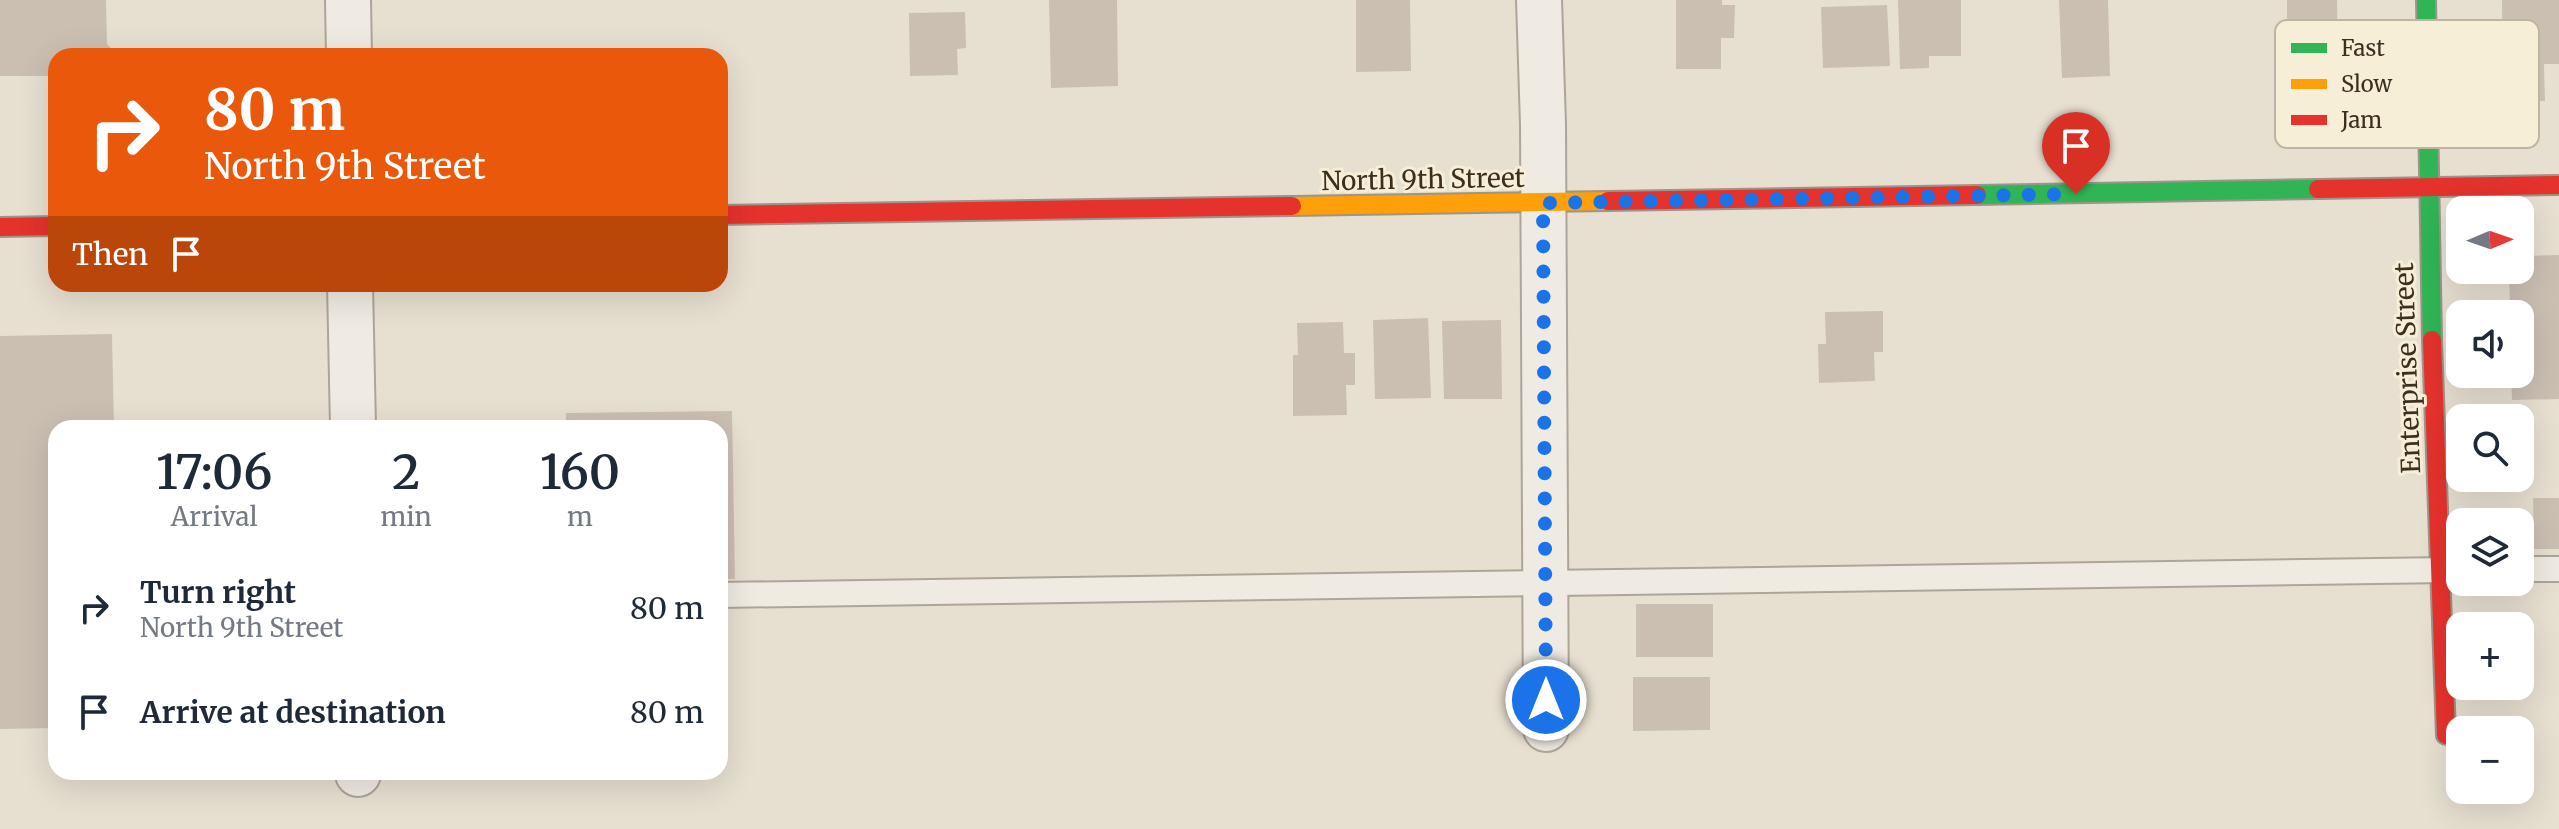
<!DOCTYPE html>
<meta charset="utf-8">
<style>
body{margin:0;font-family:Merriweather,serif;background:#f2f2f3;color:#1f2937;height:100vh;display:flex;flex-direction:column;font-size:30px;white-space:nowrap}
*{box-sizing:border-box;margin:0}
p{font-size:26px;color:#747a83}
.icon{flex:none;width:44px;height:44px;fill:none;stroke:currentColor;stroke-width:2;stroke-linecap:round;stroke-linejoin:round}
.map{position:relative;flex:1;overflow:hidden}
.sheet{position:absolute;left:48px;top:420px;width:680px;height:360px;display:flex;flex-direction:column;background:#fff;border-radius:24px;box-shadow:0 8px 32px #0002}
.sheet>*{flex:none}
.hud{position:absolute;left:48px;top:48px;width:680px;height:244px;border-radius:24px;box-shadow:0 8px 32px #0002;background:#ea580c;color:#fff;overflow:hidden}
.needle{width:52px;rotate:88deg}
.fabs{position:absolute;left:2446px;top:196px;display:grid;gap:16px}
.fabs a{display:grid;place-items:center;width:88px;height:88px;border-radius:16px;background:#fff;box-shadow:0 8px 32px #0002;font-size:40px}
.pin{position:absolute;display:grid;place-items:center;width:68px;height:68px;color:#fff;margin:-82px -34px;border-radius:50% 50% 50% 0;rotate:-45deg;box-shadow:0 0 8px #0007}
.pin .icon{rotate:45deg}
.me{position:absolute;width:88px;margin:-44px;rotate:0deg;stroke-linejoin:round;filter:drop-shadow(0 0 6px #0008)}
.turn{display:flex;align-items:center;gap:28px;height:168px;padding:0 24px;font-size:36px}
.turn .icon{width:104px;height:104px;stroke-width:2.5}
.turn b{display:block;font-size:56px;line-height:68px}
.then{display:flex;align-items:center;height:76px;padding:0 24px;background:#0003;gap:16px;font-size:30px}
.eta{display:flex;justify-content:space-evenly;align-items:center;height:136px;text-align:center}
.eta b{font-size:48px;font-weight:600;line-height:56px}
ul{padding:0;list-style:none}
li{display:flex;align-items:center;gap:24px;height:104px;padding:0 24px}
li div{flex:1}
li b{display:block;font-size:30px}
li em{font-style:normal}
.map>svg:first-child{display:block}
.building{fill:#cbbfb2}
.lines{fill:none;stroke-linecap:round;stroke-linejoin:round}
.lane-casing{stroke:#ada599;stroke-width:28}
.street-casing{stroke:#ada599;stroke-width:48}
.fast-casing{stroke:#9c958a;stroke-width:22}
.slow-casing{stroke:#9c958a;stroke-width:22}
.jam-casing{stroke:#9c958a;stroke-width:22}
.lane{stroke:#efebe3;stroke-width:24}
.street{stroke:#efebe3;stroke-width:44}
.fast{stroke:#30b455;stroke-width:18}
.slow{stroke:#ff9f0a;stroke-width:18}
.jam{stroke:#e5322d;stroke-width:18}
.route{stroke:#1a73e8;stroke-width:14;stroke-dasharray:0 25.2}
.labels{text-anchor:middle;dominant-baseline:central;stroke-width:6;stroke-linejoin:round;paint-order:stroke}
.street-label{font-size:26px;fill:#3d2e20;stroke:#f7eed8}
.key{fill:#f7eed8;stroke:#bfb4a1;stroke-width:2}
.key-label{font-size:22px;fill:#3d2e20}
</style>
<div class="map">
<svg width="2559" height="829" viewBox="0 0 2559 829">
<rect width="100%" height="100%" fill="#e7e0d1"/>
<!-- building -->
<path class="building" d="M 0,0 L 106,0 L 107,44 L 119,56 L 56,56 L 56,76 L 0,76 Z
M 1049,0 L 1117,0 L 1118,86 L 1051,88 Z
M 1356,0 L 1410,0 L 1411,71 L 1356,72 Z
M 1676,0 L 1722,0 L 1722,5 L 1735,5 L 1734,38 L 1721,38 L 1721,69 L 1676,69 Z
M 1898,0 L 1961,0 L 1961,56 L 1929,56 L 1929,68 L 1900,69 Z
M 2059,0 L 2108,0 L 2110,76 L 2062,78 Z
M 2287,0 L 2337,0 L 2338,72 L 2287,72 Z
M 2502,0 L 2559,0 L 2559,64 L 2544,64 L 2545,101 L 2503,101 Z
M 1887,5 L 1890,66 L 1823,68 L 1821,7 Z
M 965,12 L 966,48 L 957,49 L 958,75 L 910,76 L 909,13 Z
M 2559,255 L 2559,399 L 2512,400 L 2511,374 L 2520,374 L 2520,314 L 2510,314 L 2509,270 L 2520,270 L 2520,256 Z
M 1883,311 L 1883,352 L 1874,352 L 1875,381 L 1819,383 L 1818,344 L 1826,344 L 1825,312 Z
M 1428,318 L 1431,398 L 1375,399 L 1373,320 Z
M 1501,320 L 1502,399 L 1444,399 L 1442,321 Z
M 1343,322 L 1344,353 L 1355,353 L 1355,385 L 1346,385 L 1347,415 L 1293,416 L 1293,355 L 1298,355 L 1297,323 Z
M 112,334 L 114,428 L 56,428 L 56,728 L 0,729 L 0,336 Z
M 732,411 L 735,579 L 720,579 L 720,428 L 566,428 L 566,413 Z
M 2533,498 L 2559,498 L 2559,549 L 2534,549 Z
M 1636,604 L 1713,604 L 1713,657 L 1636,657 Z
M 1633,677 L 1710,677 L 1710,730 L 1633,731 Z"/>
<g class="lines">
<!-- lane casing -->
<g class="lane-casing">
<path id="lane" d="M 2520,569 L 2559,569
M 720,595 L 2449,570"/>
</g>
<!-- street casing -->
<g class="street-casing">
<path id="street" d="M 348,0 L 349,56
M 1539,0 L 1543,124 L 1546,729
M 350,284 L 353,428
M 358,772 L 358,774"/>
</g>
<!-- fast casing -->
<g class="fast-casing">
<path id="fast" d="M 2426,0 L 2432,340
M 1977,195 L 2318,189"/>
</g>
<!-- slow casing -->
<g class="slow-casing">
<path id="slow" d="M 1292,206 L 1608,201"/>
</g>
<!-- jam casing -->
<g class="jam-casing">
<path id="jam" d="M 2318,189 L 2559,185
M 1608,201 L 1977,195
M 720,215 L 1292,206
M 0,227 L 56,226
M 2432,340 L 2446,735"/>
</g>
<!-- lane -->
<use href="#lane" class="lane"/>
<!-- street -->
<use href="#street" class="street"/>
<!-- fast -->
<use href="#fast" class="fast"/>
<!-- slow -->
<use href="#slow" class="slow"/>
<!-- jam -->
<use href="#jam" class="jam"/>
</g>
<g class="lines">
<!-- route -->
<path class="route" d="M 1546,700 L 1543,203 L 2076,194"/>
</g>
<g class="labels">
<!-- street labels -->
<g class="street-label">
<text transform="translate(1423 179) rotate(-1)">North 9th Street</text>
<text transform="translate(2407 368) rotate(-92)">Enterprise Street</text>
</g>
</g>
<!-- legend -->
<rect x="2275" y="20" width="264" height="128" rx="12" class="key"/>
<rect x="2291" y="43" width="36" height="10" fill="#30b455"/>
<rect x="2291" y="79" width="36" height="10" fill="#ff9f0a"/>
<rect x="2291" y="115" width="36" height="10" fill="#e5322d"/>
<g class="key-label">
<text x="2341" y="56">Fast</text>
<text x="2341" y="92">Slow</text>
<text x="2341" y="128">Jam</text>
</g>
</svg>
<div class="fabs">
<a><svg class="needle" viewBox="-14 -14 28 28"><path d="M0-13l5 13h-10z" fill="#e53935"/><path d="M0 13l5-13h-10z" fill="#747a83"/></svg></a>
<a><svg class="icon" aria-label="sound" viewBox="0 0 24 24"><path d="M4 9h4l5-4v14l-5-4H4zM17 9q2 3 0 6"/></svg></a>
<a><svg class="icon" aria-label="search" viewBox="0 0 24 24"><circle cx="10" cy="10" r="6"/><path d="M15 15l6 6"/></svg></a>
<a><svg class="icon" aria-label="layers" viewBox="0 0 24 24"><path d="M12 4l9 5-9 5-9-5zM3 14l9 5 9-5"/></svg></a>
<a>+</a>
<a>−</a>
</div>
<div class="pin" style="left:2076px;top:194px;background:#d93025"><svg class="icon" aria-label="arrive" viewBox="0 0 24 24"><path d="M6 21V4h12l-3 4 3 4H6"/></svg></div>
<svg class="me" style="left:1546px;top:700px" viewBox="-20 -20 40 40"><circle r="17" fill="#1a73e8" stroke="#fff" stroke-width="3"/><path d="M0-11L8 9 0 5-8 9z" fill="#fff"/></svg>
<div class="hud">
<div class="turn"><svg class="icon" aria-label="right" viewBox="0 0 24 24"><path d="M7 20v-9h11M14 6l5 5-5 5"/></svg><div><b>80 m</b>North 9th Street</div></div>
<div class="then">Then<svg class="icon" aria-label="arrive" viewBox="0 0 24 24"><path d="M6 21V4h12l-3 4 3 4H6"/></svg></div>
</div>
<section class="sheet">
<div class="eta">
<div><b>17:06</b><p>Arrival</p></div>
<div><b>2</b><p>min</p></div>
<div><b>160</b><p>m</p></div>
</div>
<ul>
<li><svg class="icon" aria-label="right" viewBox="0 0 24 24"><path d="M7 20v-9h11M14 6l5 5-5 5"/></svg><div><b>Turn right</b><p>North 9th Street</p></div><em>80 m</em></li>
<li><svg class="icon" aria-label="arrive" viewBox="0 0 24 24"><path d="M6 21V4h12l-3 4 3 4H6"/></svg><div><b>Arrive at destination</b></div><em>80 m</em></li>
</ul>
</section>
</div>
